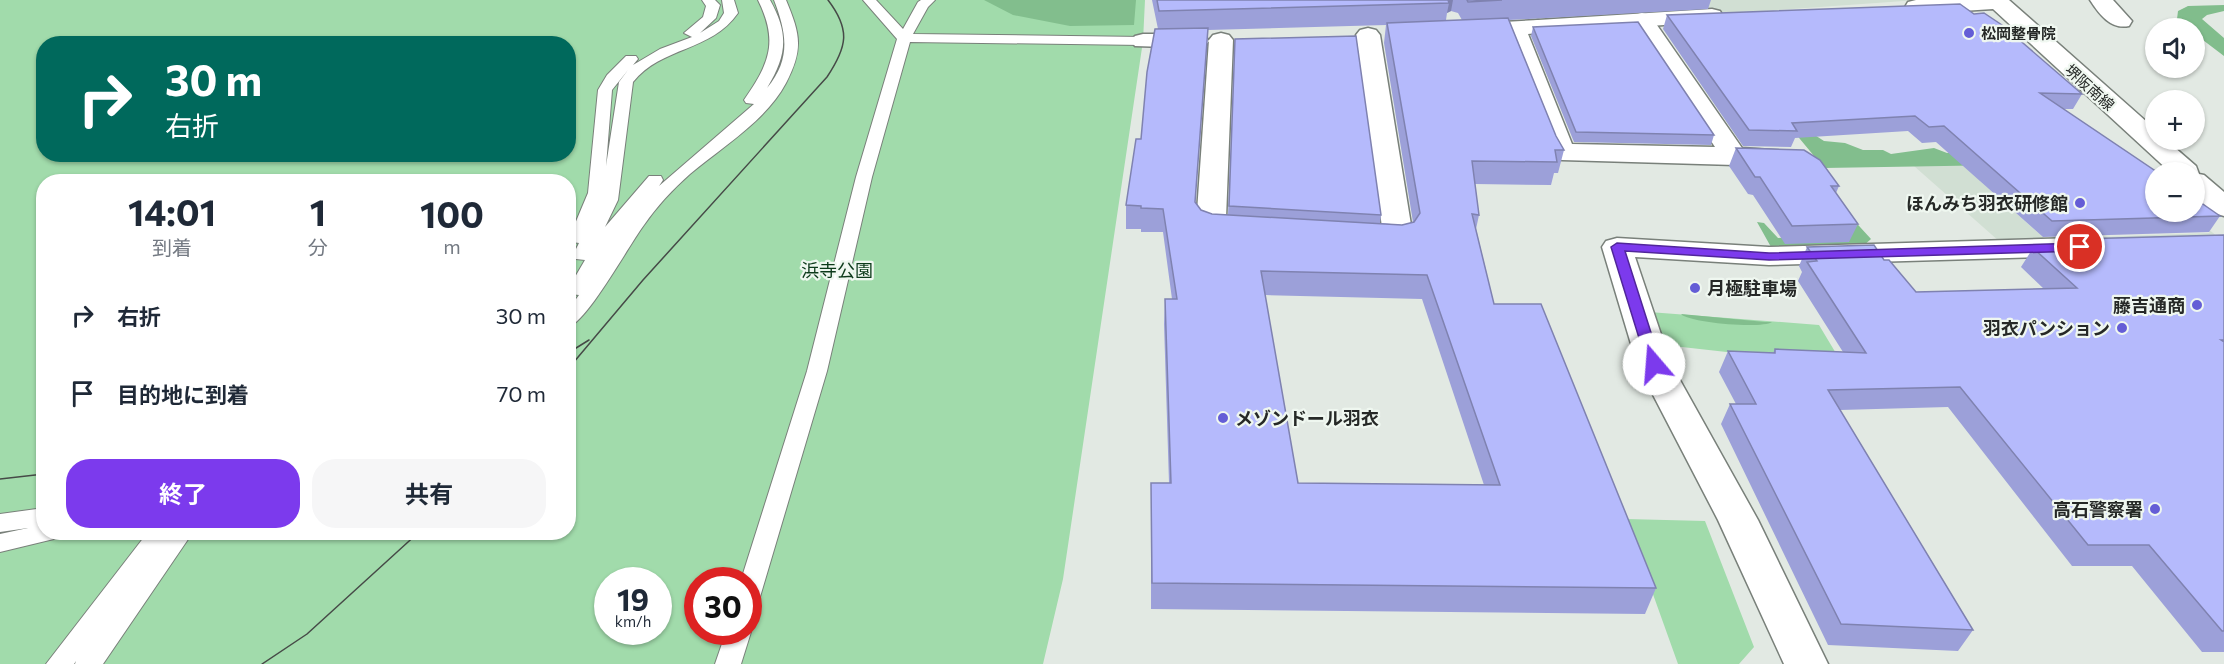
<!DOCTYPE html>
<html lang="ja">
<meta charset="utf-8">
<style>
body{margin:0;font-family:Commissioner,"Noto Sans JP",sans-serif;background:#f6f6f7;color:#1f2937;height:100vh;display:flex;flex-direction:column;font-size:22px;white-space:nowrap}
*{box-sizing:border-box;margin:0}
p{font-size:20px;color:#747a83}
.icon{flex:none;width:33px;height:33px;fill:none;stroke:currentColor;stroke-width:2;stroke-linecap:round;stroke-linejoin:round}
.map{position:relative;flex:1;overflow:hidden}
.side{position:absolute;left:36px;top:174px;width:540px;height:366px;display:flex;flex-direction:column;background:#fff;border-radius:24px;box-shadow:0 2px 4px #0004}
.side>*{flex:none}
.banner{position:absolute;left:36px;top:36px;width:540px;height:126px;border-radius:24px;box-shadow:0 2px 4px #0004;background:#00695c;color:#fff;overflow:hidden}
.controls{position:absolute;left:2145px;top:18px;display:grid;gap:12px}
.controls a{display:grid;place-items:center;width:60px;height:60px;border-radius:50%;background:#fff;box-shadow:0 2px 4px #0004;font-size:30px}
.speed{position:absolute;left:594px;top:567px;display:flex;gap:12px;font-size:30px;font-weight:700;text-align:center}
.speed>*{display:grid;place-content:center;width:78px;height:78px;border-radius:50%;background:#fff;box-shadow:0 2px 4px #0004;line-height:1}
.speed small{font-size:15px;font-weight:400}
.speed .limit{border:9px solid #d22;background:#fff;color:#111}
.pin{position:absolute;display:grid;place-items:center;width:51px;height:51px;color:#fff;margin:-26px;border:3px solid #fff;border-radius:50%;box-shadow:0 2px 6px #0007}
.me{position:absolute;width:66px;margin:-33px;rotate:342deg;stroke-linejoin:round;filter:drop-shadow(0 0 4px #0008)}
.turn{display:flex;align-items:center;gap:21px;height:126px;padding:0 30px;font-size:27px}
.turn .icon{width:78px;height:78px;stroke-width:2.5}
.turn b{display:block;font-size:42px;line-height:51px}
.eta{display:flex;justify-content:space-evenly;align-items:center;height:102px;text-align:center}
.eta b{font-size:36px;font-weight:700;line-height:42px}
.button{display:flex;gap:12px;margin-top:auto;padding:12px 30px}
.button a{flex:1;height:69px;border-radius:24px;background:#7c3aed;color:#fff;font-size:24px;font-weight:700;line-height:69px;text-align:center}
.button a+a{background:#f6f6f7;color:#1f2937}
ul{padding:0;list-style:none}
li{display:flex;align-items:center;gap:18px;height:78px;padding:0 30px}
li div{flex:1}
li b{display:block;font-size:22px}
li em{font-style:normal}
.map>svg:first-child{display:block}
.built{fill:#d1dfd3}
.green{fill:#a1dbab;fill-rule:evenodd}
.forest{fill:#82be8d}
.water{fill:#81bd8c}
.lines{fill:none;stroke-linecap:round;stroke-linejoin:round}
.lane-casing{stroke:#79807a;stroke-width:2}
.street-casing{stroke:#79807a;stroke-width:3}
.secondary-casing{stroke:#79807a;stroke-width:3}
.lane{fill:#fff;fill-rule:evenodd}
.street{fill:#fff;fill-rule:evenodd}
.secondary{fill:#fff;fill-rule:evenodd}
.tram{stroke:#464a47;stroke-width:1.5}
.wall{fill:#9ca0d9;fill-rule:evenodd}
.shaded-wall{fill:#7f82b0}
.building{fill:#b5bafc;stroke:#7f82b0;stroke-width:1.5;fill-rule:evenodd}
.route{fill:#7c3aed;stroke:#51269a;stroke-width:1.5}
.poi-dot{fill:#645dd6;stroke:#eff7f0;stroke-width:2}
.labels{text-anchor:middle;dominant-baseline:central;stroke-width:4.5;stroke-linejoin:round;paint-order:stroke}
.far-poi-label{font-size:15px;font-weight:bold;fill:#262927;stroke:#eff7f0;text-anchor:start}
.far-street-label{font-size:15px;fill:#262927;stroke:#eff7f0}
.poi-label{font-size:18px;font-weight:bold;fill:#262927;stroke:#eff7f0;text-anchor:end}
.park-label{font-size:18px;fill:#0c3a1a;stroke:#eff7f0}
</style>
<div class="map">
<svg width="2224" height="664" viewBox="0 0 2224 664">
<rect width="100%" height="100%" fill="#e2e9e3"/>
<!-- built -->
<path class="built" d="M 1516,0 L 1918,0 L 1538,27 Z
M 2132,163 L 1980,181 L 2045,239 L 2210,233 L 2180,212 L 2188,212 L 2219,238 L 2000,242 L 1914,166 Z"/>
<!-- green -->
<path class="green" d="M 0,0 L 1145,0 L 1143,41 L 1063,579 L 1043,664 L 0,664 ZM 44,44 L 568,44 L 568,154 L 44,154 ZM 44,182 L 568,182 L 568,532 L 44,532 ZM 608,580 L 658,580 L 658,632 L 608,632 ZM 698,580 L 748,580 L 748,632 L 698,632 Z
M 1649,312 L 1819,325 L 1843,365 L 1664,345 Z
M 1626,519 L 1705,521 L 1754,647 L 1739,664 L 1678,664 Z"/>
<!-- forest -->
<path class="forest" d="M 984,0 L 1136,0 L 1134,25 L 1070,26 L 1013,15 Z
M 1776,110 L 1824,141 L 1845,143 L 1863,150 L 1883,150 L 1891,154 L 1934,148 L 1947,153 L 1966,151 L 2132,163 L 1824,168 Z
M 1817,180 L 1871,239 L 1862,247 L 1771,247 L 1757,222 L 1764,223 L 1778,238 L 1799,237 Z
M 1681,314 L 1765,322 L 1772,322 C 1762,329 1689,323 1681,314 Z"/>
<!-- water -->
<path class="water" d="M 2224,5 L 2224,11 L 2207,15 L 2202,19 L 2224,38 L 2224,56 L 2195,34 L 2194,28 L 2188,28 L 2177,19 L 2178,11 L 2188,6 Z"/>
<g class="lines">
<!-- lane casing -->
<g class="lane-casing">
<path id="lane" d="M 702,0 L 715,0 L 720,5 L 716,18 L 700,33 L 719,21 L 724,13 L 722,0 L 734,0 L 738,13 C 711,52 662,46 633,82 L 618,200 L 605,227 L 649,176 L 661,176 L 663,180 L 659,186 L 754,104 L 746,103 L 744,100 C 769,64 779,42 758,0 L 770,0 C 789,34 787,55 767,88 C 792,58 786,32 774,0 L 786,0 C 800,34 804,48 786,83 C 766,121 722,147 690,174 C 673,189 657,206 644,225 C 629,245 587,322 568,327 L 568,310 L 579,295 L 570,294 L 568,289 L 585,260 L 576,259 L 573,255 L 579,243 L 572,242 L 569,238 L 588,193 L 598,90 L 607,75 L 626,56 L 636,56 L 638,59 L 633,65 L 660,49 L 692,37 L 684,33 L 703,17 L 706,6 ZM 628,70 L 619,82 L 606,166 L 612,90 Z
M 863,0 L 876,0 L 903,29 L 918,2 L 921,0 L 935,0 L 928,7 L 913,34 L 1143,37 L 1150,41 L 1143,45 L 910,42 L 872,177 L 827,371 L 760,597 L 757,604 L 748,607 L 748,580 L 741,580 L 807,371 L 856,177 L 897,39 Z
M 44,508 L 44,532 L 61,532 L 58,538 L 0,552 L 0,534 L 28,528 L 0,532 L 0,514 Z
M 148,532 L 193,532 L 103,664 L 75,664 L 76,661 L 74,664 L 46,664 Z
M 748,628 L 751,632 L 741,664 L 715,664 L 726,632 L 748,632 Z"/>
</g>
<!-- street casing -->
<g class="street-casing">
<path id="street" d="M 2090,0 L 2113,0 L 2132,21 L 2129,26 C 2111,30 2099,14 2090,0 Z
M 1642,13 L 1650,15 L 1742,148 L 1786,151 L 1790,157 L 1786,163 L 1776,165 L 1735,165 L 1562,160 L 1552,158 L 1505,36 L 1468,38 L 1460,36 L 1457,31 L 1460,26 L 1468,24 L 1538,20 L 1546,22 L 1549,27 L 1546,32 L 1528,34 L 1572,144 L 1715,147 L 1631,20 L 1634,15 Z
M 1368,28 L 1376,30 L 1380,35 L 1413,237 L 1409,243 C 1392,248 1372,246 1355,241 L 1351,235 L 1355,229 L 1366,226 L 1382,227 L 1356,35 L 1360,30 Z
M 1221,33 L 1229,35 L 1233,40 L 1226,218 L 1252,222 L 1257,228 L 1252,234 C 1236,238 1217,236 1201,232 L 1196,226 L 1209,40 L 1213,35 Z
M 1143,34 L 1197,34 L 1205,36 L 1209,41 L 1205,46 L 1197,48 L 1135,46 L 1131,41 L 1135,36 Z
M 1617,238 L 1769,247 L 2077,238 L 2088,241 L 2092,247 L 2088,253 L 2077,256 L 1769,265 L 1635,257 L 1671,364 L 1758,520 L 1828,664 L 1784,664 L 1718,520 L 1637,364 L 1602,247 L 1606,241 Z"/>
</g>
<!-- secondary casing -->
<g class="secondary-casing">
<path id="secondary" d="M 1916,0 L 2009,0 L 2156,130 L 2156,140 L 2166,140 L 2196,166 L 2199,174 L 2204,175 L 2224,192 L 2224,216 L 2214,213 L 2194,196 L 2194,172 L 2170,172 L 1993,9 L 1916,14 L 1908,12 L 1905,7 L 1908,2 Z
M 1712,9 L 1720,11 L 1723,16 L 1720,21 L 1538,34 L 1530,32 L 1527,27 L 1530,22 L 1538,20 Z"/>
</g>
<!-- lane -->
<use href="#lane" class="lane"/>
<!-- street -->
<use href="#street" class="street"/>
<!-- secondary -->
<use href="#secondary" class="secondary"/>
<!-- tram -->
<path class="tram" d="M 568,353 L 589,340
M 568,369 L 643,280 L 827,77 C 847,47 851,30 828,0
M 0,479 L 44,474
M 262,664 L 307,634 L 419,532"/>
</g>
<!-- wall -->
<path class="wall" d="M 1152,0 L 1711,0 L 1708,9 L 1509,20 L 1556,136 L 1564,150 L 1558,173 L 1554,173 L 1551,185 L 1475,184 L 1479,215 L 1476,229 L 1494,304 L 1656,588 L 1645,614 L 1151,609 L 1151,483 L 1169,483 L 1164,324 L 1165,299 L 1172,299 L 1163,232 L 1141,232 L 1141,229 L 1126,229 L 1126,205 L 1141,139 L 1158,29 ZM 1451,11 L 1458,13 L 1462,20 L 1446,20 L 1447,13 ZM 1386,25 L 1384,43 L 1413,222 L 1402,225 L 1380,223 L 1381,215 L 1235,39 L 1228,215 L 1212,214 L 1201,210 L 1195,203 L 1208,30 ZM 1265,295 L 1422,299 L 1484,485 L 1298,483 Z
M 1667,15 L 2082,94 L 2073,109 L 2063,109 L 2220,216 L 2209,232 L 2043,237 L 1936,142 L 1922,143 L 1908,131 L 1795,138 L 1791,147 L 1743,146 L 1663,29 Z
M 1533,27 L 1714,135 L 1711,145 L 1574,142 L 1531,36 Z
M 1736,148 L 1839,186 L 1836,193 L 1858,224 L 1849,242 L 1785,244 L 1753,195 L 1748,194 L 1729,166 Z
M 2224,235 L 2224,652 L 2202,652 L 2132,566 L 2072,566 L 1948,407 L 1840,410 L 1973,630 L 1958,651 L 1828,645 L 1721,424 L 1730,404 L 1736,404 L 1719,372 L 1728,351 L 1773,353 L 1775,349 L 1843,352 L 1798,281 L 1802,272 L 1799,266 L 1807,247 L 1884,260 L 1916,292 L 2044,289 L 2021,267 L 2033,248 L 2074,246 L 2079,239 Z"/>
<!-- shaded-wall -->
<path class="shaded-wall" d="M 1445,0 L 1453,0 L 1451,11 L 1447,13 L 1449,3 Z"/>
<!-- building -->
<path class="building" d="M 1157,0 L 1448,0 L 1449,3 L 1159,11 Z
M 1467,0 L 1502,0 L 1468,2 Z
M 1960,4 L 1974,14 L 1984,13 L 2002,25 L 2082,94 L 2040,93 L 2157,172 L 2156,172 L 2156,212 L 2194,212 L 2194,198 L 2220,216 L 2052,221 L 1944,126 L 1929,127 L 1915,116 L 1792,123 L 1797,131 L 1749,130 L 1667,15 Z
M 1508,18 L 1556,136 L 1564,150 L 1555,150 L 1557,162 L 1472,161 L 1479,215 L 1472,214 L 1494,304 L 1541,304 L 1656,588 L 1152,583 L 1151,483 L 1171,483 L 1165,299 L 1177,299 L 1163,209 L 1141,208 L 1141,206 L 1126,205 L 1136,139 L 1141,139 L 1147,72 L 1155,29 L 1208,28 L 1195,202 L 1201,210 L 1212,214 L 1402,225 L 1414,222 L 1420,213 L 1387,23 ZM 1261,271 L 1427,275 L 1500,485 L 1298,483 Z
M 1638,22 L 1714,135 L 1576,132 L 1533,27 Z
M 1356,36 L 1381,215 L 1229,206 L 1235,39 Z
M 1736,148 L 1804,150 L 1820,160 L 1839,186 L 1831,186 L 1858,224 L 1792,226 L 1760,177 L 1755,177 Z
M 2224,235 L 2224,340 L 2221,340 L 2224,342 L 2224,631 L 2222,631 L 2149,545 L 2088,545 L 1960,387 L 1828,390 L 1973,630 L 1841,624 L 1730,404 L 1756,404 L 1728,351 L 1775,353 L 1775,349 L 1866,353 L 1807,262 L 1817,261 L 1807,247 L 1874,245 L 1884,260 L 1889,260 L 1916,292 L 2077,288 L 2033,248 L 2086,246 L 2079,239 Z"/>
<!-- route -->
<path class="route" d="M 1617,243 L 1769,253 L 2080,243 L 2086,247 L 2080,251 L 1769,260 L 1625,251 L 1661,364 L 1654,368 L 1647,364 L 1611,247 Z"/>
<!-- markers -->
<g class="poi-dot">
<circle cx="1969" cy="33" r="6"/>
<circle cx="2080" cy="203" r="6"/>
<circle cx="1695" cy="288" r="6"/>
<circle cx="2197" cy="305" r="6"/>
<circle cx="2122" cy="328" r="6"/>
<circle cx="1223" cy="418" r="6"/>
<circle cx="2155" cy="509" r="6"/>
</g>
<g class="labels">
<!-- far-poi labels -->
<g class="far-poi-label">
<text x="1981" y="33">松岡整骨院</text>
</g>
<!-- far-street labels -->
<g class="far-street-label">
<text transform="translate(2090 87) rotate(42)">堺阪南線</text>
</g>
<!-- poi labels -->
<g class="poi-label">
<text x="2068" y="203">ほんみち羽衣研修館</text>
<text x="1707" y="288" text-anchor="start">月極駐車場</text>
<text x="2185" y="305">藤吉通商</text>
<text x="2110" y="328">羽衣パンション</text>
<text x="1235" y="418" text-anchor="start">メゾンドール羽衣</text>
<text x="2143" y="509">高石警察署</text>
</g>
<!-- park labels -->
<g class="park-label">
<text x="837" y="270">浜寺公園</text>
</g>
</g>
</svg>
<div class="controls">
<a><svg class="icon" aria-label="sound" viewBox="0 0 24 24"><path d="M4 9h4l5-4v14l-5-4H4zM17 9q2 3 0 6"/></svg></a>
<a>+</a>
<a>−</a>
</div>
<div class="speed"><div>19<small>km/h</small></div><div class="limit">30</div></div>
<div class="pin" style="left:2080px;top:247px;background:#d93025"><svg class="icon" aria-label="arrive" viewBox="0 0 24 24"><path d="M6 21V4h12l-3 4 3 4H6"/></svg></div>
<svg class="me" style="left:1654px;top:364px" viewBox="-20 -20 40 40"><circle r="19" fill="#fff"/><path d="M0-13L10 11 0 6-10 11z" fill="#7c3aed"/></svg>
<div class="banner">
<div class="turn"><svg class="icon" aria-label="right" viewBox="0 0 24 24"><path d="M7 20v-9h11M14 6l5 5-5 5"/></svg><div><b>30 m</b>右折</div></div>
</div>
<section class="side">
<div class="eta">
<div><b>14:01</b><p>到着</p></div>
<div><b>1</b><p>分</p></div>
<div><b>100</b><p>m</p></div>
</div>
<ul>
<li><svg class="icon" aria-label="right" viewBox="0 0 24 24"><path d="M7 20v-9h11M14 6l5 5-5 5"/></svg><div><b>右折</b></div><em>30 m</em></li>
<li><svg class="icon" aria-label="arrive" viewBox="0 0 24 24"><path d="M6 21V4h12l-3 4 3 4H6"/></svg><div><b>目的地に到着</b></div><em>70 m</em></li>
</ul>
<div class="button"><a>終了</a><a>共有</a></div>
</section>
</div>
